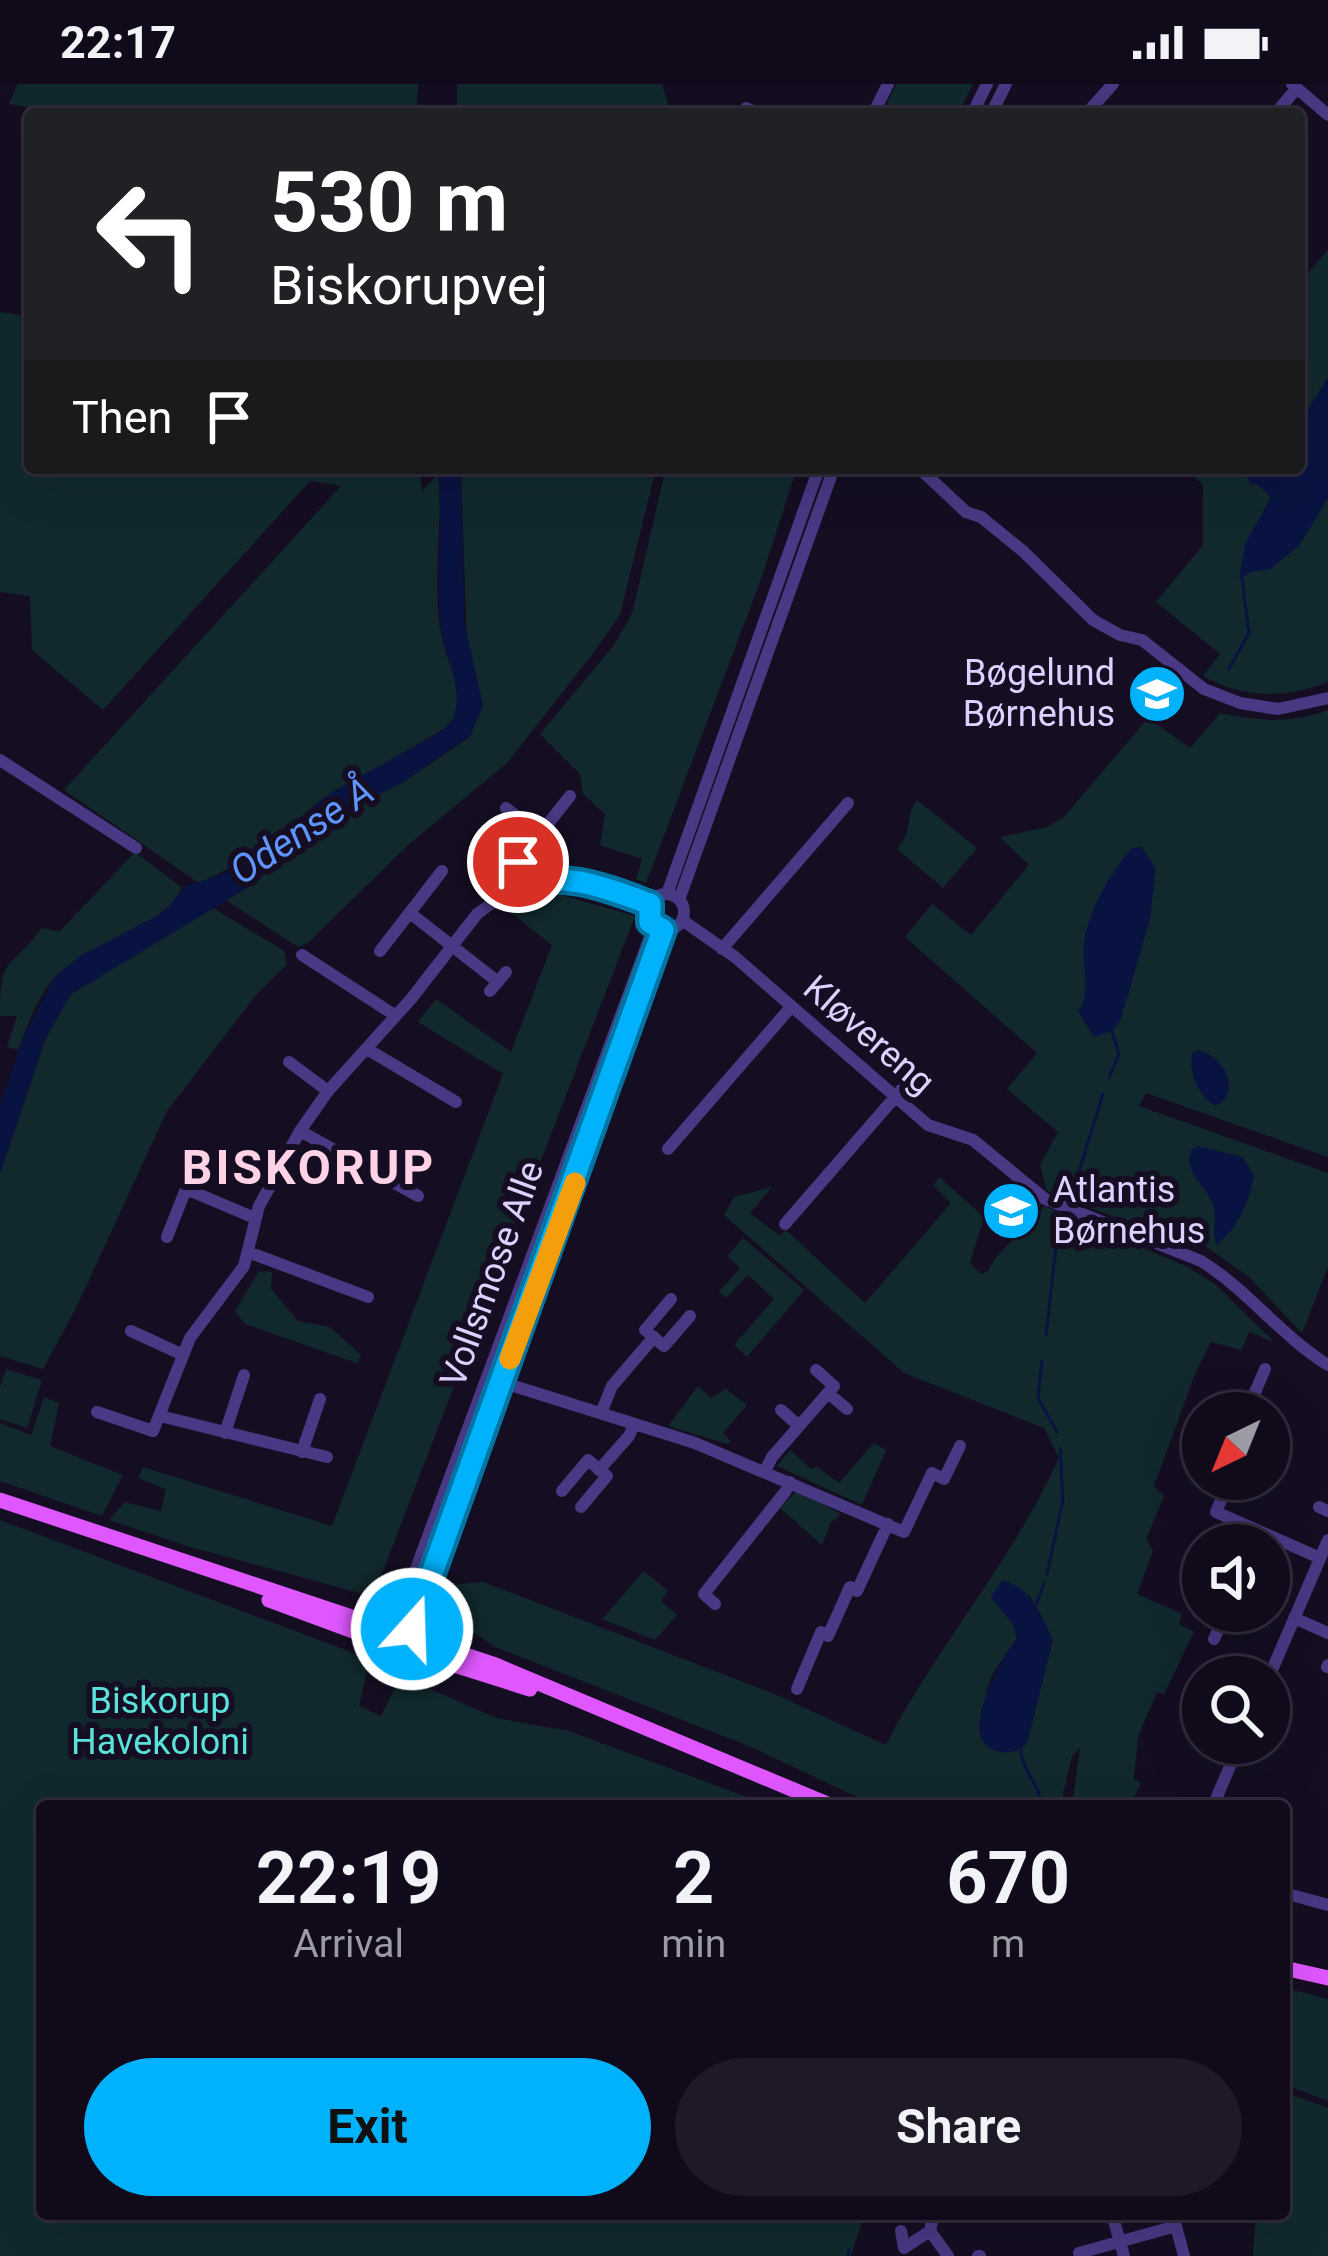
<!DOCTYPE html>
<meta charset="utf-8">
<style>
body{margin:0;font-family:Roboto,sans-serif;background:#1e1827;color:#f1f3f6;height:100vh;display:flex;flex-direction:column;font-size:45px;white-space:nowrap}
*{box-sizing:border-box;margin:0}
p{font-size:39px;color:#9c9aa2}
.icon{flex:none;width:66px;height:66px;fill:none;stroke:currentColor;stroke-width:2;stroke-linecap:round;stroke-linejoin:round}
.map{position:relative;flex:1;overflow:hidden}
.panel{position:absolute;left:36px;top:1716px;width:1254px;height:420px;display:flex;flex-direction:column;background:#100a1a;border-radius:12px;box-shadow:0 12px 48px #0002,0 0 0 3px #302b39}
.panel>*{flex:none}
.top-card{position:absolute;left:24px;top:24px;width:1281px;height:366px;border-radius:12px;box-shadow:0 12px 48px #0002,0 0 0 3px #302b39;background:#202124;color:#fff;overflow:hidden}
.needle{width:78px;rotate:223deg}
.buttons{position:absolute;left:1182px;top:1308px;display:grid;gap:24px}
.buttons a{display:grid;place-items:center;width:108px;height:108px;border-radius:50%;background:#100a1a;box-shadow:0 12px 48px #0002,0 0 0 3px #302b39;font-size:60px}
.pin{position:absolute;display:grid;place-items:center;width:102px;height:102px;color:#fff;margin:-51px;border:6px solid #fff;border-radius:50%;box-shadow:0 3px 12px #0007}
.me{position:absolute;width:132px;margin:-66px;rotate:20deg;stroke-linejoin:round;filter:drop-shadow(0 0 9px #0008)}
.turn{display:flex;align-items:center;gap:42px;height:252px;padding:0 48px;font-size:54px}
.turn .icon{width:156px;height:156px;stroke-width:2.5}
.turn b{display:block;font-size:84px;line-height:102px}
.then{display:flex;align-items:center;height:114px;padding:0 48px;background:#0003;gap:24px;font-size:45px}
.eta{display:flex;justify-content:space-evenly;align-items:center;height:204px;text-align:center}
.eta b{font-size:72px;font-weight:700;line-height:84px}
.cta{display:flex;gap:24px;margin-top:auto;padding:24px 48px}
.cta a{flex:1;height:138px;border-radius:72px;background:#00b2fb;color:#111;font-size:48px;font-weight:700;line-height:138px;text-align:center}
.cta a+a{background:#1e1827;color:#f1f3f6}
.status{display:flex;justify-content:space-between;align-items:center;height:84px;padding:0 60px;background:#100a1a;direction:ltr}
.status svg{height:33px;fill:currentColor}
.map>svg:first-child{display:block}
.green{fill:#11292d;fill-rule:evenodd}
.water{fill:#091341}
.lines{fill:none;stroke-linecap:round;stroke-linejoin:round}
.stream{stroke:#091341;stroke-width:3}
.minor{stroke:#493883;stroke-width:12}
.major{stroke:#e057ff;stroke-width:15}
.route-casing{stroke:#0074a3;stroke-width:30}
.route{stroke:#00b2fb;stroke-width:21}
.slow{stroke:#f59e0b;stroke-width:21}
.labels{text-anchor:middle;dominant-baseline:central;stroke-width:12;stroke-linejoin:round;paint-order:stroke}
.poi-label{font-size:36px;fill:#ded0ff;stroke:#150e23;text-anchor:end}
.street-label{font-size:36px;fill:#ded0ff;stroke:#150e23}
.park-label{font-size:36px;fill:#5ae1d9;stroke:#150e23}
.water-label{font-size:39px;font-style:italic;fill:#5e95ff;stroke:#150e23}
.district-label{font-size:48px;font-weight:bold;letter-spacing:3px;fill:#ffd2e6;stroke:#150e23}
</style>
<div class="status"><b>22:17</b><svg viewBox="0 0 49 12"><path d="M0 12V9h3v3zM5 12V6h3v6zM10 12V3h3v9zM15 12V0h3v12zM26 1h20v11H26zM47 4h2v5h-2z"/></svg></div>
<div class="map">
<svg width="1328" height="2172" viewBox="0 0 1328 2172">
<rect width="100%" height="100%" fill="#150e23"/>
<!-- green -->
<path class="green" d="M 18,0 L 418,0 L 416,30 L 70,30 L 9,20 Z
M 457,0 L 662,0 L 671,30 L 457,30 Z
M 896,0 L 973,0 L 958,30 L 882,30 Z
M 1328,166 L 1328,598 C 1286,615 1243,615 1203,592 L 1220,570 L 1156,518 L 1203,461 L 1203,401 L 1185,384 L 1299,384 L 1299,199 Z
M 0,228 L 30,233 L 30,384 L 419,384 L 422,407 L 438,390 C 444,446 429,507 444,562 C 452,590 468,617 447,643 L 317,719 L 253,773 L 199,799 L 64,706 L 341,402 L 310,397 L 103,626 L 32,566 L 30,512 L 0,508 Z
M 461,384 L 656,384 L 620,531 L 594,568 L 507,679 L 408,761 L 308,859 L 298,863 L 224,815 L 242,807 L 355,722 L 403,698 L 470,653 Z
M 666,384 L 797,384 L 760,498 L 646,799 L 636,795 L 642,775 L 600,761 L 605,730 L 583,710 L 580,690 L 540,650 L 614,561 L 632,530 Z
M 1328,626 L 1328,1073 L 1146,1009 L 1139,1022 L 1328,1089 L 1328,1183 L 1302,1249 L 1249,1193 L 1194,1154 L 1122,1136 L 1047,1107 L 1040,1081 L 1058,1048 L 1007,1005 L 1037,969 L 905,853 L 932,820 L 971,851 L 1029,781 L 1000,753 L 1047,743 L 1064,733 L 1148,634 L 1190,664 L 1220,629 C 1258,637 1291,640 1328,626 Z
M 917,716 L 977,764 L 943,804 L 897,765 C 915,745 904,731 917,716 Z
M 135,768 L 182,804 C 159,849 86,857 52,897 C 36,916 26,944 18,966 L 7,963 L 17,932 L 0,932 C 0,870 10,886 42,844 L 59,848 Z
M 550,808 L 635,832 L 376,1505 L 360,1509 L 190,1463 L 109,1436 L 125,1418 L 161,1427 L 166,1405 L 138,1394 L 143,1383 L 332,1442 L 503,990 L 418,938 L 436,915 L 511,968 L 552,861 L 505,824 L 525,812 Z
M 213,824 L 284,867 L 287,880 L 256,911 L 167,1027 L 78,1220 L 43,1285 L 0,1272 L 0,1090 L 45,956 L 64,919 L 78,903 Z
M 939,1093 L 984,1133 L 970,1179 L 981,1190 L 988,1187 C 999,1163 1029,1145 1044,1122 L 1188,1183 L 1216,1201 L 1274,1258 L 1249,1248 L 1241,1266 L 1211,1258 L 1195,1290 L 1154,1402 L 1164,1412 L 1146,1455 L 1153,1467 L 1137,1510 L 1182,1530 L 1179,1540 L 1194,1548 L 1164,1610 L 1157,1608 L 1138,1652 L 1134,1695 L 1141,1699 L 1130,1722 L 1072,1722 L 1080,1664 L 1072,1672 L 1060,1722 L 876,1722 L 749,1662 L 495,1563 L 441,1527 L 447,1501 L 483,1498 L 772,1609 L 886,1661 C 937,1562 1013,1476 1059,1374 L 1044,1344 L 904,1289 L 724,1131 L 734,1113 L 772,1103 L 750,1129 L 780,1152 L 786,1146 L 865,1219 L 951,1119 L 933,1101 ZM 1029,1510 L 1053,1556 L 985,1610 L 993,1589 L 1017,1554 L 1013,1541 Z
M 743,1154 L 804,1206 L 747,1273 L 734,1261 L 774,1215 L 748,1191 L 726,1214 L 719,1208 L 740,1184 L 727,1172 Z
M 259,1187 L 272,1188 L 271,1205 L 298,1237 L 330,1243 L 361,1271 L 357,1279 L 245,1240 L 235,1227 Z
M 6,1285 L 42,1296 L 27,1344 L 0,1335 L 0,1304 Z
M 698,1302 L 711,1314 L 726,1305 L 747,1321 L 723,1349 L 731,1358 L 727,1360 L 668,1342 Z
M 44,1313 L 59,1319 L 50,1362 L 123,1391 L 102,1432 L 0,1397 L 0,1339 L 31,1351 Z
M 874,1359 L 886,1366 L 862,1421 L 777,1382 L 790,1366 L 811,1385 L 816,1382 L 839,1399 Z
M 797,1407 L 841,1430 L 830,1440 L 822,1461 L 780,1424 Z
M 0,1436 L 370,1575 L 359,1622 L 381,1632 L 401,1592 L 496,1634 L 569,1647 L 771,1722 L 42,1722 L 42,2130 L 864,2130 L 851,2172 L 0,2172 Z
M 644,1487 L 668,1507 L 661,1517 L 677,1531 L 655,1556 L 602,1535 Z
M 1284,1904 L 1328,1915 L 1328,2017 L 1284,2000 Z
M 1284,2008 L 1328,2024 L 1328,2172 L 1253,2172 L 1256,2130 L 1284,2130 Z"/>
<!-- water -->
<path class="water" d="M 1328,293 L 1328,414 L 1299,462 L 1270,485 L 1251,488 L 1239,495 L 1245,460 L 1271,413 L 1258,401 L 1251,400 L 1242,384 L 1299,384 L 1299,332 L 1308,326 Z
M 438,384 L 461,384 L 464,536 L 483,622 L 471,651 L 403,698 L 355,722 L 242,807 L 70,911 L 45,956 L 0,1090 L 0,1021 L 23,954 L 55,893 L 80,872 L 164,828 L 185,802 L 218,792 L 253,773 L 332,708 L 441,648 L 453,635 C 465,603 445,576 441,544 C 435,491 444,437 438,384 Z
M 1142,763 L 1156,785 L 1150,835 L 1121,935 L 1112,947 L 1094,953 L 1078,927 C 1091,912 1082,882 1084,861 C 1087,828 1110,789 1132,764 Z
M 1199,966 C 1224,973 1243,1007 1216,1022 C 1198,1013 1189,989 1192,969 Z
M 1198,1062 L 1243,1073 L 1254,1092 C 1249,1119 1238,1143 1217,1161 C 1210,1148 1218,1136 1213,1121 C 1205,1099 1184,1091 1191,1066 Z
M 1002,1496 C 1032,1504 1040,1530 1053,1556 L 1027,1659 C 1020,1666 1012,1669 1002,1668 C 949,1661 1004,1573 1017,1554 L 1013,1541 L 991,1513 Z"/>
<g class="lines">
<!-- stream -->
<path class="stream" d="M 1229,585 L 1249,549 L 1242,495
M 1109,994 L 1119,970 L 1112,947
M 1076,1097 L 1103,1010
M 1046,1251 L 1056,1163
M 1042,1277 L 1038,1314 L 1057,1348
M 1047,1490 L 1063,1416 L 1060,1364
M 1036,1521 L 1044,1499
M 1021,1666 C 1022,1688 1043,1705 1040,1720
M 848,2172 L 849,2166"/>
<!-- minor -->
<path class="minor" d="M 1292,0 L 1328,31
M 743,30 L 746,24 L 760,30
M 873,30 L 888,0
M 972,30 L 987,0
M 991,30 L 1006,0
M 1086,30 L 1113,0
M 1275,30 L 1297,4
M 919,384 L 966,428 L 981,433 L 1024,468 L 1093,536 L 1120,551 L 1142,556 L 1204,605 L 1240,619 L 1278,625 L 1328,614
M 0,676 L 136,764
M 506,724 L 540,750
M 515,802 L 517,779 L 570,712
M648 828a18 18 0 1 1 36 0a18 18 0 1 1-36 0Z
M 667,810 L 819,384
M 679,816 L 834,384
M 410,829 L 498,898
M 682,836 L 735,873 L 928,1041 L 973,1056 L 1045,1115 L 1201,1177 C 1248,1206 1281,1252 1328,1281
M 722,865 L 848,719
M 380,867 L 442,787
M 302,871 L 396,932
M 490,907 L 506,888
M 367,965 L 456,1018
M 289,978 L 328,1007
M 300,1047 L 418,1112
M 668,1065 L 791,923
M 192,1108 L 205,1075
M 785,1140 L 909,997
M 167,1153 L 186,1105 L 255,1134
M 248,1168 L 368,1213
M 671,1215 L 645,1246 L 664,1262 L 690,1232
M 131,1247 L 181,1270
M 498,1297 L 695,1359 L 904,1448 L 932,1389 L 944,1395 L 960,1362
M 828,1309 L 847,1325
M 781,1326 L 799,1342
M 97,1328 L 153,1347 L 190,1254 L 244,1182 L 259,1122 L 300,1047 L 328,1007 L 411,915 L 477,830 L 515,802 L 556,793 L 607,804 L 650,819
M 601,1329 L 612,1302 L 654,1253
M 1252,1329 L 1247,1327 L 1265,1285
M 160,1332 L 327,1373
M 225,1349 L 244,1291
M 302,1368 L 320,1315
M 599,1386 L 629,1352 L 634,1340
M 765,1387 L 772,1373 L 834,1302 L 816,1286
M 1230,1395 L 1216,1428 L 1320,1474
M 562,1407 L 588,1376 L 607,1392 L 581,1423
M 1319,1423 L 1328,1427
M 715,1520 L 704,1510 L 785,1408 L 790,1398
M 1294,1534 L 1328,1549
M 390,1555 L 654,842
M 1214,1555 L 1227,1527
M 407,1558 L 663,846
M 1327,1583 L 1328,1581
M 1269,1593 L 1328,1456
M 797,1605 L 821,1548 L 828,1552 L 850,1503 L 857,1507 L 888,1440
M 1213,1722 L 1240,1659
M 1284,1809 L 1328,1821
M 927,2130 L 932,2137 L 930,2147 L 948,2172
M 1112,2130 L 1124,2172
M 901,2147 L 904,2164 L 930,2147
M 1079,2169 L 1176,2142 L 1184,2172
M 978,2172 L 980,2172"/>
<!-- major -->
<path class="major" d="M 0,1416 L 493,1580 L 832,1722
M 269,1516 L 388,1560 L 530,1605
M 1284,1884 L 1328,1894"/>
</g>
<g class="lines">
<!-- route casing -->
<g class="route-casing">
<path id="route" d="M 412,1545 L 663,846 L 650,838 L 650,820 C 604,803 563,786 515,802 L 518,778"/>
</g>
<!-- route -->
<use href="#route" class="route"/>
<!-- slow -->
<path class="slow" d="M 510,1275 L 575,1099"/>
</g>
<!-- icons -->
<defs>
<g id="school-disc" transform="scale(3)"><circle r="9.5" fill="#00b2fb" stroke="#150e23"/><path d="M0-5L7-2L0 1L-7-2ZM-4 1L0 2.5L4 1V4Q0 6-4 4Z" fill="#fff"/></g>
</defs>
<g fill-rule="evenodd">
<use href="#school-disc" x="1157" y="610"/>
<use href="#school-disc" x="1011" y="1127"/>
</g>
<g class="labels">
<!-- poi labels -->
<g class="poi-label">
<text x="1115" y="589">Bøgelund<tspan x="1115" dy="41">Børnehus</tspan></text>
<text x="1053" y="1106" text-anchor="start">Atlantis<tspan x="1053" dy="41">Børnehus</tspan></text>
</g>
<!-- street labels -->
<g class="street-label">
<text transform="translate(869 951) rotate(41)">Kløvereng</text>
<text transform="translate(492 1190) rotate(-70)">Vollsmose Alle</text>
</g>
<!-- park labels -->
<g class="park-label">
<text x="160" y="1617">Biskorup<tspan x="160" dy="41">Havekoloni</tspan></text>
</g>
<!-- water labels -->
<g class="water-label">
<text transform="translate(302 747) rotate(-33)">Odense Å</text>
</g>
<!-- district labels -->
<g class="district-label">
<text x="309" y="1083">BISKORUP</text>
</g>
</g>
</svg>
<div class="buttons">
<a><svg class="needle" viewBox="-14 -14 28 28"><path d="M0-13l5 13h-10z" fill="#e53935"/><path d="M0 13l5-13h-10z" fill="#9c9aa2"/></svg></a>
<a><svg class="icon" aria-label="sound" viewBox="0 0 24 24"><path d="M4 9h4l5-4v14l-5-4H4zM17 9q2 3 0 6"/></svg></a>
<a><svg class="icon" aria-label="search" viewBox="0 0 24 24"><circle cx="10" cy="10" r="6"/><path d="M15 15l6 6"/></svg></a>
</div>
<div class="pin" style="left:518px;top:778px;background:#d93025"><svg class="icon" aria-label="arrive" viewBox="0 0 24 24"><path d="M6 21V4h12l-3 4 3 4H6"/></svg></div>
<svg class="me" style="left:412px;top:1545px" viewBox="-20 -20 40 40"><circle r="17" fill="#00b2fb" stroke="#fff" stroke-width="3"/><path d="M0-11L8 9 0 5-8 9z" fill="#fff"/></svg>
<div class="top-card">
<div class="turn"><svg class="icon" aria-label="left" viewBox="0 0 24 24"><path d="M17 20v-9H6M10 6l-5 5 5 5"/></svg><div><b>530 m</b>Biskorupvej</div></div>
<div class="then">Then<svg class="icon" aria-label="arrive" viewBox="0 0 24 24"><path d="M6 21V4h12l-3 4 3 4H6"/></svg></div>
</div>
<section class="panel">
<div class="eta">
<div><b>22:19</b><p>Arrival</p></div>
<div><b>2</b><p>min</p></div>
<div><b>670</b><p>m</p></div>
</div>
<div class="cta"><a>Exit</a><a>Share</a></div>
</section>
</div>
